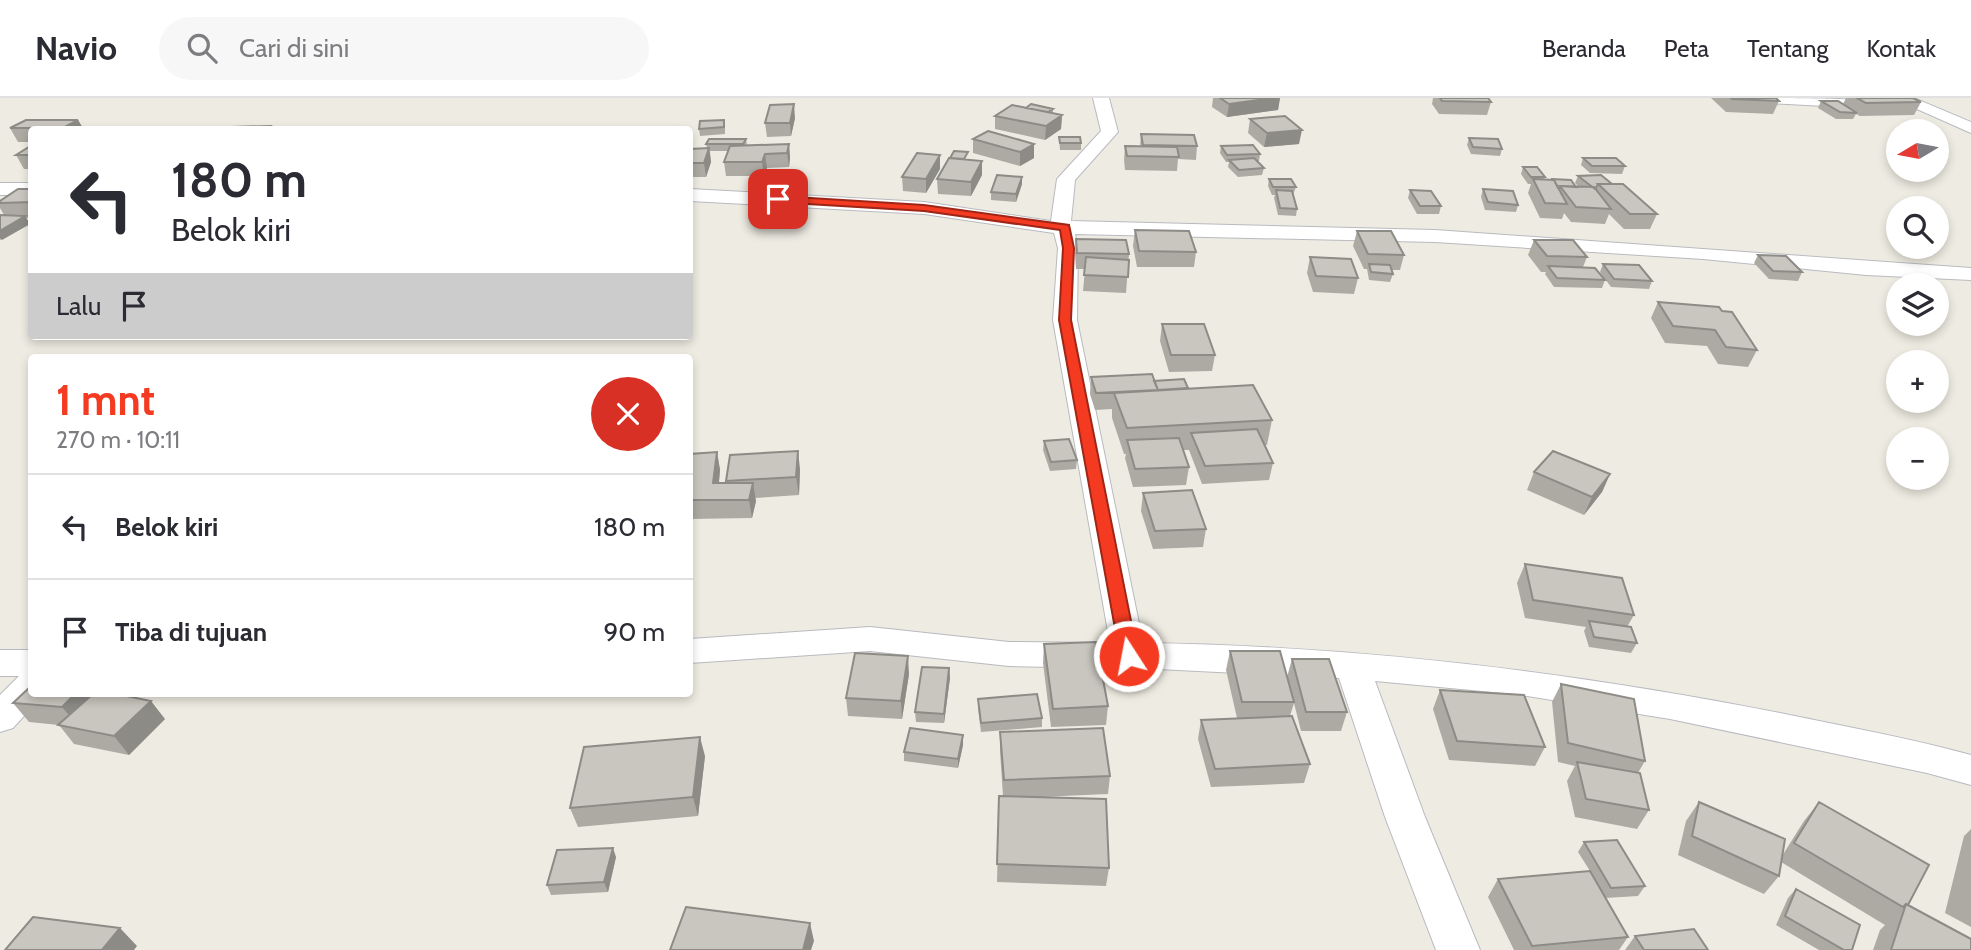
<!DOCTYPE html>
<html lang="id">
<meta charset="utf-8">
<style>
body{margin:0;font-family:Cabin,sans-serif;background:#f7f7f7;color:#2b2b33;height:100vh;display:flex;flex-direction:column;font-size:26px;white-space:nowrap}
*{box-sizing:border-box;margin:0}
p{font-size:23px;color:#7c7c81}
.icon{flex:none;width:38px;height:38px;fill:none;stroke:currentColor;stroke-width:2;stroke-linecap:round;stroke-linejoin:round}
.map{position:relative;flex:1;overflow:hidden}
.drawer{position:absolute;left:28px;top:256px;width:665px;height:343px;display:flex;flex-direction:column;background:#fff;border-radius:7px;box-shadow:0 4px 10px #0003}
.drawer>*{flex:none}
.banner{position:absolute;left:28px;top:28px;width:665px;height:214px;border-radius:7px;box-shadow:0 4px 10px #0003;background:#fff;color:#2b2b33;overflow:hidden}
.needle{width:46px;rotate:260deg}
.fabs{position:absolute;left:1886px;top:21px;display:grid;gap:14px}
.fabs a{display:grid;place-items:center;width:63px;height:63px;border-radius:50%;background:#fff;box-shadow:0 4px 10px #0003;font-size:35px}
.pin{position:absolute;display:grid;place-items:center;width:60px;height:60px;color:#fff;margin:-30px;border-radius:14px;box-shadow:0 4px 10px #0006}
.me{position:absolute;width:77px;margin:-38px;rotate:349deg;stroke-linejoin:round;filter:drop-shadow(0 0 5px #0008)}
.turn{display:flex;align-items:center;gap:24px;height:147px;padding:0 28px;font-size:32px}
.turn .icon{width:91px;height:91px;stroke-width:2.5}
.turn b{display:block;font-size:49px;line-height:60px}
.then{display:flex;align-items:center;height:66px;padding:0 28px;background:#0003;gap:14px;font-size:26px}
.round{display:grid;place-items:center;flex:none;width:74px;height:74px;border-radius:37px;background:#f7f7f7}
.head{display:flex;align-items:center;justify-content:space-between;height:119px;padding:0 28px}
h1{font-size:42px;font-weight:800;line-height:52px;color:#f43b22}
ul{padding:0;list-style:none}
li{display:flex;align-items:center;gap:21px;height:105px;padding:0 28px;border-top:2px solid #e1e1e2}
li div{flex:1}
li b{display:block;font-size:26px}
li em{font-style:normal}
header{display:flex;align-items:center;gap:42px;box-sizing:border-box;height:98px;padding:0 35px;background:#fff;border-bottom:2px solid #e1e1e2}
header strong{font-size:33px}
nav{display:flex;gap:38px;margin-inline-start:auto;font-size:24px}
.search{width:490px;height:63px;background:#f7f7f7;display:flex;align-items:center;gap:18px;box-sizing:border-box;padding:0 24px;border-radius:38px;color:#7c7c81;font-size:26px}
.map>svg:first-child{display:block}
.lines{fill:none;stroke-linecap:round;stroke-linejoin:round}
.minor-casing{stroke:#b8bac0;stroke-width:2}
.minor{fill:#fff;fill-rule:evenodd}
.wall{fill:#adaaa4}
.shaded-wall{fill:#8d8b86}
.building{fill:#c9c6bf;stroke:#8d8b86;stroke-width:2}
.route{fill:#f43b22;stroke:#9f2616;stroke-width:2}
</style>
<header>
<strong>Navio</strong>
<div class="search"><svg class="icon" aria-label="search" viewBox="0 0 24 24"><circle cx="10" cy="10" r="6"/><path d="M15 15l6 6"/></svg>Cari di sini</div>
<nav><a>Beranda</a><a>Peta</a><a>Tentang</a><a>Kontak</a></nav>
</header>
<div class="map">
<svg width="1971" height="852" viewBox="0 0 1971 852">
<rect width="100%" height="100%" fill="#eeece2"/>
<g class="lines">
<!-- minor casing -->
<g class="minor-casing">
<path id="minor" d="M 1093,0 L 1109,0 L 1118,34 L 1075,82 L 1071,123 L 1435,132 L 1971,170 L 1971,182 L 1866,177 L 1703,161 L 1435,144 L 1075,136 L 1078,150 L 1077,222 L 1143,545 C 1359,548 1573,574 1785,616 C 1847,629 1910,640 1971,657 L 1971,687 L 1927,675 L 1670,621 L 1514,596 L 1375,583 L 1425,719 L 1480,852 L 1436,852 L 1385,719 L 1339,580 L 1158,571 L 1009,568 L 870,553 L 690,565 L 690,541 L 870,529 L 1009,544 L 1110,545 L 1053,222 L 1058,150 L 1054,135 L 924,116 L 690,103 L 690,91 L 924,104 L 1051,123 L 1057,81 L 1101,33 Z
M 1758,0 C 1779,0 1880,0 1890,6 L 1882,11 L 1766,5 Z
M 1892,0 L 1914,0 L 1971,24 L 1971,35 Z
M 0,85 L 32,85 L 32,97 L 0,97 Z
M 0,552 L 32,552 L 32,595 L 45,595 L 13,630 L 0,634 L 0,597 L 19,578 L 0,578 Z"/>
</g>
<!-- minor -->
<use href="#minor" class="minor"/>
</g>
<!-- wall -->
<path class="wall" d="M 1213,0 L 1280,0 L 1278,12 L 1227,19 L 1212,9 Z
M 1433,0 L 1488,0 L 1491,4 L 1487,17 L 1439,16 L 1432,6 Z
M 1711,0 L 1776,0 L 1779,3 L 1773,16 L 1726,14 Z
M 1846,0 L 1913,0 L 1921,4 L 1914,17 L 1860,18 L 1856,16 L 1853,21 L 1836,21 L 1818,10 L 1821,3 L 1843,6 Z
M 1026,10 L 1053,11 L 1053,16 L 1062,17 L 1061,31 L 1045,42 L 995,31 L 995,18 Z
M 795,20 L 791,38 L 767,39 L 765,25 Z
M 1250,21 L 1299,46 L 1264,49 L 1248,35 Z
M 78,22 L 84,32 L 32,32 L 32,44 L 18,44 L 10,30 Z
M 725,28 L 725,36 L 700,38 L 699,31 Z
M 988,33 L 1034,60 L 1020,68 L 973,55 L 973,41 Z
M 1141,36 L 1197,48 L 1196,62 L 1178,61 L 1177,73 L 1125,72 L 1124,62 L 1125,48 L 1140,49 Z
M 1059,39 L 1081,45 L 1081,52 L 1060,52 Z
M 1469,40 L 1502,51 L 1500,58 L 1471,56 L 1467,47 Z
M 746,41 L 747,47 L 789,46 L 790,60 L 789,69 L 767,70 L 764,78 L 726,78 L 724,64 L 728,53 L 710,53 L 711,64 L 706,79 L 690,79 L 690,51 L 707,50 L 706,46 Z
M 32,47 L 32,71 L 24,71 L 16,57 Z
M 1221,48 L 1260,56 L 1259,63 L 1257,63 L 1264,70 L 1262,77 L 1238,79 L 1228,69 L 1229,64 L 1226,64 L 1220,55 Z
M 1583,60 L 1625,68 L 1622,76 L 1590,75 L 1581,67 Z
M 968,61 L 967,62 L 982,77 L 971,98 L 938,96 L 937,81 Z
M 1523,69 L 1545,79 L 1544,82 L 1576,89 L 1579,89 L 1575,85 L 1578,78 L 1612,86 L 1657,116 L 1650,131 L 1624,131 L 1609,116 L 1605,126 L 1571,124 L 1564,115 L 1562,121 L 1540,120 L 1528,95 L 1531,86 L 1528,86 L 1521,76 Z
M 940,71 L 926,95 L 903,93 L 902,79 Z
M 1269,81 L 1296,89 L 1293,97 L 1297,111 L 1296,118 L 1278,117 L 1274,100 L 1275,97 L 1272,97 L 1268,88 Z
M 1022,86 L 1016,104 L 991,102 L 991,94 Z
M 32,91 L 32,120 L 26,120 L 30,126 L 0,142 L 0,117 L 4,117 L 0,110 L 0,103 Z
M 1483,91 L 1518,107 L 1516,114 L 1485,112 L 1481,99 Z
M 1410,92 L 1441,108 L 1439,116 L 1417,116 L 1408,100 Z
M 1135,132 L 1196,154 L 1194,169 L 1137,169 L 1133,148 Z
M 1357,133 L 1404,157 L 1400,172 L 1392,172 L 1393,176 L 1390,184 L 1369,182 L 1367,171 L 1364,171 L 1353,148 Z
M 1076,141 L 1129,156 L 1126,195 L 1083,193 L 1085,171 L 1076,171 L 1075,156 Z
M 1534,142 L 1587,159 L 1583,169 L 1605,182 L 1602,190 L 1554,189 L 1545,176 L 1546,174 L 1541,174 L 1528,157 Z
M 1758,157 L 1802,174 L 1798,183 L 1769,181 L 1754,165 Z
M 1310,159 L 1358,180 L 1354,196 L 1313,194 L 1307,175 Z
M 1603,166 L 1652,183 L 1649,191 L 1611,189 L 1600,174 Z
M 1658,204 L 1757,252 L 1748,269 L 1718,266 L 1707,248 L 1665,245 L 1651,220 Z
M 1162,226 L 1215,257 L 1212,273 L 1169,274 L 1160,243 Z
M 1091,279 L 1154,283 L 1188,290 L 1272,322 L 1267,347 L 1265,347 L 1273,365 L 1269,382 L 1202,386 L 1189,352 L 1183,352 L 1189,369 L 1186,387 L 1133,389 L 1125,360 L 1126,356 L 1124,356 L 1112,320 L 1112,311 L 1095,312 L 1090,296 Z
M 1044,343 L 1077,362 L 1076,371 L 1050,373 L 1043,352 Z
M 717,354 L 720,372 L 719,385 L 727,385 L 726,383 L 800,371 L 799,397 L 755,400 L 756,403 L 752,420 L 690,421 L 690,356 Z
M 1534,374 L 1610,376 L 1602,394 L 1584,417 L 1527,392 Z
M 1143,395 L 1206,431 L 1203,449 L 1153,451 L 1141,413 Z
M 1525,466 L 1634,517 L 1627,529 L 1637,545 L 1631,555 L 1589,549 L 1584,533 L 1586,529 L 1525,520 L 1517,485 Z
M 1044,546 L 1108,608 L 1106,627 L 1051,629 L 1043,565 Z
M 1230,553 L 1287,579 L 1292,561 L 1347,614 L 1341,633 L 1301,633 L 1294,605 L 1290,618 L 1310,666 L 1304,685 L 1211,689 L 1198,641 L 1201,622 L 1237,620 L 1226,572 Z
M 949,570 L 950,580 L 944,625 L 916,624 L 915,614 Z
M 909,576 L 902,621 L 848,618 L 846,600 Z
M 1561,586 L 1645,663 L 1638,675 L 1649,712 L 1637,731 L 1575,719 L 1567,683 L 1575,668 L 1558,664 L 1552,604 Z
M 32,587 L 165,621 L 129,657 L 74,646 L 59,627 L 29,624 L 13,605 Z
M 1440,592 L 1545,649 L 1535,668 L 1449,662 L 1433,611 Z
M 978,601 L 1042,620 L 1042,629 L 981,634 L 978,610 Z
M 1000,634 L 1110,678 L 1108,696 L 1041,699 L 1109,770 L 1106,788 L 997,784 L 999,698 L 1003,698 L 1000,653 Z
M 963,637 L 963,647 L 958,670 L 904,663 L 904,654 Z
M 705,658 L 698,718 L 578,729 L 570,710 Z
M 1699,704 L 1782,758 L 1804,723 L 1819,704 L 1908,807 L 1971,852 L 1873,852 L 1880,832 L 1885,827 L 1781,764 L 1779,778 L 1764,796 L 1678,757 L 1686,723 Z
M 1971,731 L 1971,829 L 1945,815 L 1964,738 Z
M 1584,744 L 1645,788 L 1638,798 L 1605,800 L 1628,839 L 1619,852 L 1514,852 L 1488,799 L 1498,781 L 1590,773 L 1578,754 Z
M 616,759 L 608,794 L 551,797 L 547,787 Z
M 1796,791 L 1852,852 L 1819,852 L 1776,827 L 1788,800 Z
M 1635,838 L 1708,852 L 1625,852 Z"/>
<!-- shaded-wall -->
<path class="shaded-wall" d="M 1273,0 L 1280,0 L 1278,12 L 1227,19 L 1229,6 Z
M 794,6 L 795,20 L 791,38 L 790,25 Z
M 1062,17 L 1061,31 L 1045,42 L 1046,28 Z
M 78,22 L 84,32 L 63,32 L 63,30 Z
M 1302,32 L 1299,46 L 1264,49 L 1267,35 Z
M 789,46 L 790,60 L 789,69 L 787,55 Z
M 1034,46 L 1034,60 L 1020,68 L 1020,54 Z
M 709,50 L 711,64 L 706,79 L 704,65 Z
M 765,56 L 767,70 L 764,78 L 762,64 Z
M 940,57 L 940,71 L 926,95 L 926,81 Z
M 982,63 L 982,77 L 971,98 L 971,84 Z
M 1022,79 L 1022,86 L 1016,104 L 1016,96 Z
M 25,118 L 30,126 L 2,142 L 0,140 L 0,133 Z
M 798,353 L 800,371 L 799,397 L 796,379 Z
M 717,354 L 720,372 L 717,403 L 713,385 Z
M 1610,376 L 1602,394 L 1584,417 L 1592,399 Z
M 753,385 L 756,403 L 752,420 L 749,402 Z
M 908,558 L 909,576 L 902,621 L 901,603 Z
M 949,570 L 950,580 L 944,625 L 944,616 Z
M 76,595 L 109,595 L 78,628 L 62,609 Z
M 151,603 L 165,621 L 129,657 L 114,638 Z
M 963,637 L 963,647 L 958,670 L 958,661 Z
M 700,639 L 705,658 L 698,718 L 693,699 Z
M 613,750 L 616,759 L 608,794 L 604,784 Z
M 810,825 L 814,843 L 811,852 L 803,852 Z
M 120,830 L 137,848 L 134,852 L 102,852 Z"/>
<!-- building -->
<path class="building" d="M 1220,0 L 1273,0 L 1229,6 Z
M 1440,0 L 1488,0 L 1491,4 L 1442,3 Z
M 1731,0 L 1776,0 L 1779,3 L 1732,1 Z
M 1857,0 L 1913,0 L 1921,4 L 1866,5 Z
M 1821,3 L 1838,3 L 1857,15 L 1840,14 Z
M 794,6 L 790,25 L 765,25 L 770,7 Z
M 1031,6 L 1053,11 L 1048,14 L 1026,10 Z
M 1012,7 L 1062,17 L 1046,28 L 995,18 Z
M 1285,18 L 1302,32 L 1267,35 L 1250,21 Z
M 26,22 L 78,22 L 63,30 L 10,30 Z
M 724,22 L 724,29 L 699,31 L 700,23 Z
M 270,28 L 265,32 L 227,32 L 231,29 Z
M 988,33 L 1034,46 L 1020,54 L 973,41 Z
M 1141,36 L 1194,37 L 1197,48 L 1143,47 Z
M 1059,39 L 1080,39 L 1081,45 L 1060,45 Z
M 1469,40 L 1498,41 L 1502,51 L 1473,49 Z
M 709,41 L 746,41 L 743,46 L 706,46 Z
M 789,46 L 787,55 L 765,56 L 762,64 L 724,64 L 730,48 Z
M 32,47 L 32,57 L 16,57 Z
M 1253,47 L 1260,56 L 1227,57 L 1221,48 Z
M 1125,48 L 1177,49 L 1179,59 L 1127,58 Z
M 709,50 L 704,65 L 690,65 L 690,51 Z
M 954,53 L 968,54 L 964,61 L 950,60 Z
M 917,55 L 940,57 L 926,81 L 902,79 Z
M 949,60 L 982,63 L 971,84 L 937,81 Z
M 1254,60 L 1264,70 L 1239,72 L 1229,62 Z
M 1583,60 L 1616,60 L 1625,68 L 1592,68 Z
M 1523,69 L 1537,69 L 1545,79 L 1531,79 Z
M 997,77 L 1022,79 L 1016,96 L 991,94 Z
M 1601,77 L 1612,86 L 1598,86 L 1596,90 L 1595,91 L 1578,78 Z
M 1269,81 L 1291,81 L 1296,89 L 1273,89 Z
M 1533,81 L 1554,82 L 1567,106 L 1545,105 Z
M 1551,81 L 1571,82 L 1576,89 L 1560,88 L 1560,90 L 1558,90 L 1554,82 Z
M 1598,86 L 1623,86 L 1657,116 L 1630,116 Z
M 1560,88 L 1594,89 L 1611,111 L 1576,109 Z
M 18,91 L 32,91 L 32,104 L 0,105 L 0,103 Z
M 1483,91 L 1513,93 L 1518,107 L 1488,104 Z
M 1276,92 L 1292,93 L 1297,111 L 1280,110 Z
M 1410,92 L 1431,93 L 1441,108 L 1420,108 Z
M 0,117 L 25,118 L 0,133 Z
M 1135,132 L 1189,133 L 1196,154 L 1139,153 Z
M 1357,133 L 1391,133 L 1404,157 L 1368,156 Z
M 1076,141 L 1126,142 L 1129,156 L 1077,155 Z
M 1534,142 L 1573,142 L 1587,159 L 1547,158 Z
M 1758,157 L 1786,158 L 1802,174 L 1773,173 Z
M 1086,159 L 1129,162 L 1128,179 L 1084,177 Z
M 1310,159 L 1351,161 L 1358,180 L 1316,178 Z
M 1369,166 L 1390,167 L 1393,176 L 1371,174 Z
M 1603,166 L 1639,167 L 1652,183 L 1614,181 Z
M 1548,168 L 1595,170 L 1605,182 L 1557,180 Z
M 1658,204 L 1719,209 L 1722,213 L 1732,214 L 1757,252 L 1726,249 L 1715,232 L 1673,228 Z
M 1162,226 L 1204,226 L 1215,257 L 1171,257 Z
M 1152,276 L 1158,292 L 1096,295 L 1091,279 Z
M 1184,281 L 1188,290 L 1158,292 L 1154,283 Z
M 1253,287 L 1272,322 L 1127,330 L 1114,295 Z
M 1257,331 L 1273,365 L 1205,368 L 1191,335 Z
M 1179,340 L 1189,369 L 1135,371 L 1127,342 Z
M 1069,341 L 1077,362 L 1051,364 L 1044,343 Z
M 798,353 L 796,379 L 726,383 L 730,357 Z
M 1553,353 L 1610,376 L 1592,399 L 1534,374 Z
M 717,354 L 713,385 L 753,385 L 749,402 L 690,402 L 690,356 Z
M 1192,392 L 1206,431 L 1155,433 L 1143,395 Z
M 1525,466 L 1622,480 L 1634,517 L 1533,502 Z
M 1589,523 L 1631,529 L 1637,545 L 1594,539 Z
M 1096,544 L 1108,608 L 1053,611 L 1044,546 Z
M 1230,553 L 1280,553 L 1294,604 L 1242,604 Z
M 855,555 L 908,558 L 901,603 L 846,600 Z
M 1292,561 L 1329,561 L 1347,614 L 1306,614 Z
M 922,569 L 949,570 L 944,616 L 915,614 Z
M 1561,586 L 1634,601 L 1645,663 L 1568,645 Z
M 32,587 L 32,595 L 76,595 L 62,609 L 13,605 Z
M 1440,592 L 1524,597 L 1545,649 L 1457,643 Z
M 94,595 L 112,595 L 151,603 L 114,638 L 58,627 Z
M 1037,596 L 1042,620 L 981,625 L 978,601 Z
M 1292,618 L 1310,666 L 1215,671 L 1201,622 Z
M 910,630 L 963,637 L 958,661 L 904,654 Z
M 1103,630 L 1110,678 L 1004,682 L 1000,634 Z
M 700,639 L 693,699 L 570,710 L 584,649 Z
M 1577,664 L 1640,675 L 1649,712 L 1586,701 Z
M 999,698 L 1106,701 L 1109,770 L 997,766 Z
M 1699,704 L 1785,741 L 1779,778 L 1692,738 Z
M 1819,704 L 1929,767 L 1908,807 L 1906,806 L 1903,809 L 1794,745 Z
M 1617,742 L 1645,788 L 1611,790 L 1584,744 Z
M 613,750 L 604,784 L 547,787 L 557,752 Z
M 1590,773 L 1628,839 L 1532,848 L 1498,781 Z
M 1796,791 L 1860,827 L 1852,852 L 1844,852 L 1785,818 Z
M 1906,806 L 1971,841 L 1971,852 L 1891,852 Z
M 686,809 L 810,825 L 803,852 L 670,852 Z
M 33,819 L 120,830 L 102,852 L 5,852 Z
M 1694,831 L 1708,852 L 1644,852 L 1635,838 Z"/>
<!-- route -->
<path class="route" d="M 778,98 L 924,107 L 1069,127 L 1074,150 L 1071,222 L 1138,558 L 1136,562 L 1129,564 L 1120,558 L 1059,222 L 1063,150 L 1060,132 L 924,113 L 775,104 L 775,99 Z"/>
</svg>
<div class="fabs">
<a><svg class="needle" viewBox="-14 -14 28 28"><path d="M0-13l5 13h-10z" fill="#e53935"/><path d="M0 13l5-13h-10z" fill="#7c7c81"/></svg></a>
<a><svg class="icon" aria-label="search" viewBox="0 0 24 24"><circle cx="10" cy="10" r="6"/><path d="M15 15l6 6"/></svg></a>
<a><svg class="icon" aria-label="layers" viewBox="0 0 24 24"><path d="M12 4l9 5-9 5-9-5zM3 14l9 5 9-5"/></svg></a>
<a>+</a>
<a>−</a>
</div>
<div class="pin" style="left:778px;top:101px;background:#d93025"><svg class="icon" aria-label="arrive" viewBox="0 0 24 24"><path d="M6 21V4h12l-3 4 3 4H6"/></svg></div>
<svg class="me" style="left:1129px;top:558px" viewBox="-20 -20 40 40"><circle r="17" fill="#f43b22" stroke="#fff" stroke-width="3"/><path d="M0-11L8 9 0 5-8 9z" fill="#fff"/></svg>
<div class="banner">
<div class="turn"><svg class="icon" aria-label="left" viewBox="0 0 24 24"><path d="M17 20v-9H6M10 6l-5 5 5 5"/></svg><div><b>180 m</b>Belok kiri</div></div>
<div class="then">Lalu<svg class="icon" aria-label="arrive" viewBox="0 0 24 24"><path d="M6 21V4h12l-3 4 3 4H6"/></svg></div>
</div>
<section class="drawer">
<div class="head"><div><h1>1 mnt</h1><p>270 m · 10:11</p></div><a class="round" style="background:#d93025;color:#fff"><svg class="icon" aria-label="close" viewBox="0 0 24 24"><path d="M6 6l12 12M18 6L6 18"/></svg></a></div>
<ul>
<li><svg class="icon" aria-label="left" viewBox="0 0 24 24"><path d="M17 20v-9H6M10 6l-5 5 5 5"/></svg><div><b>Belok kiri</b></div><em>180 m</em></li>
<li><svg class="icon" aria-label="arrive" viewBox="0 0 24 24"><path d="M6 21V4h12l-3 4 3 4H6"/></svg><div><b>Tiba di tujuan</b></div><em>90 m</em></li>
</ul>
</section>
</div>
